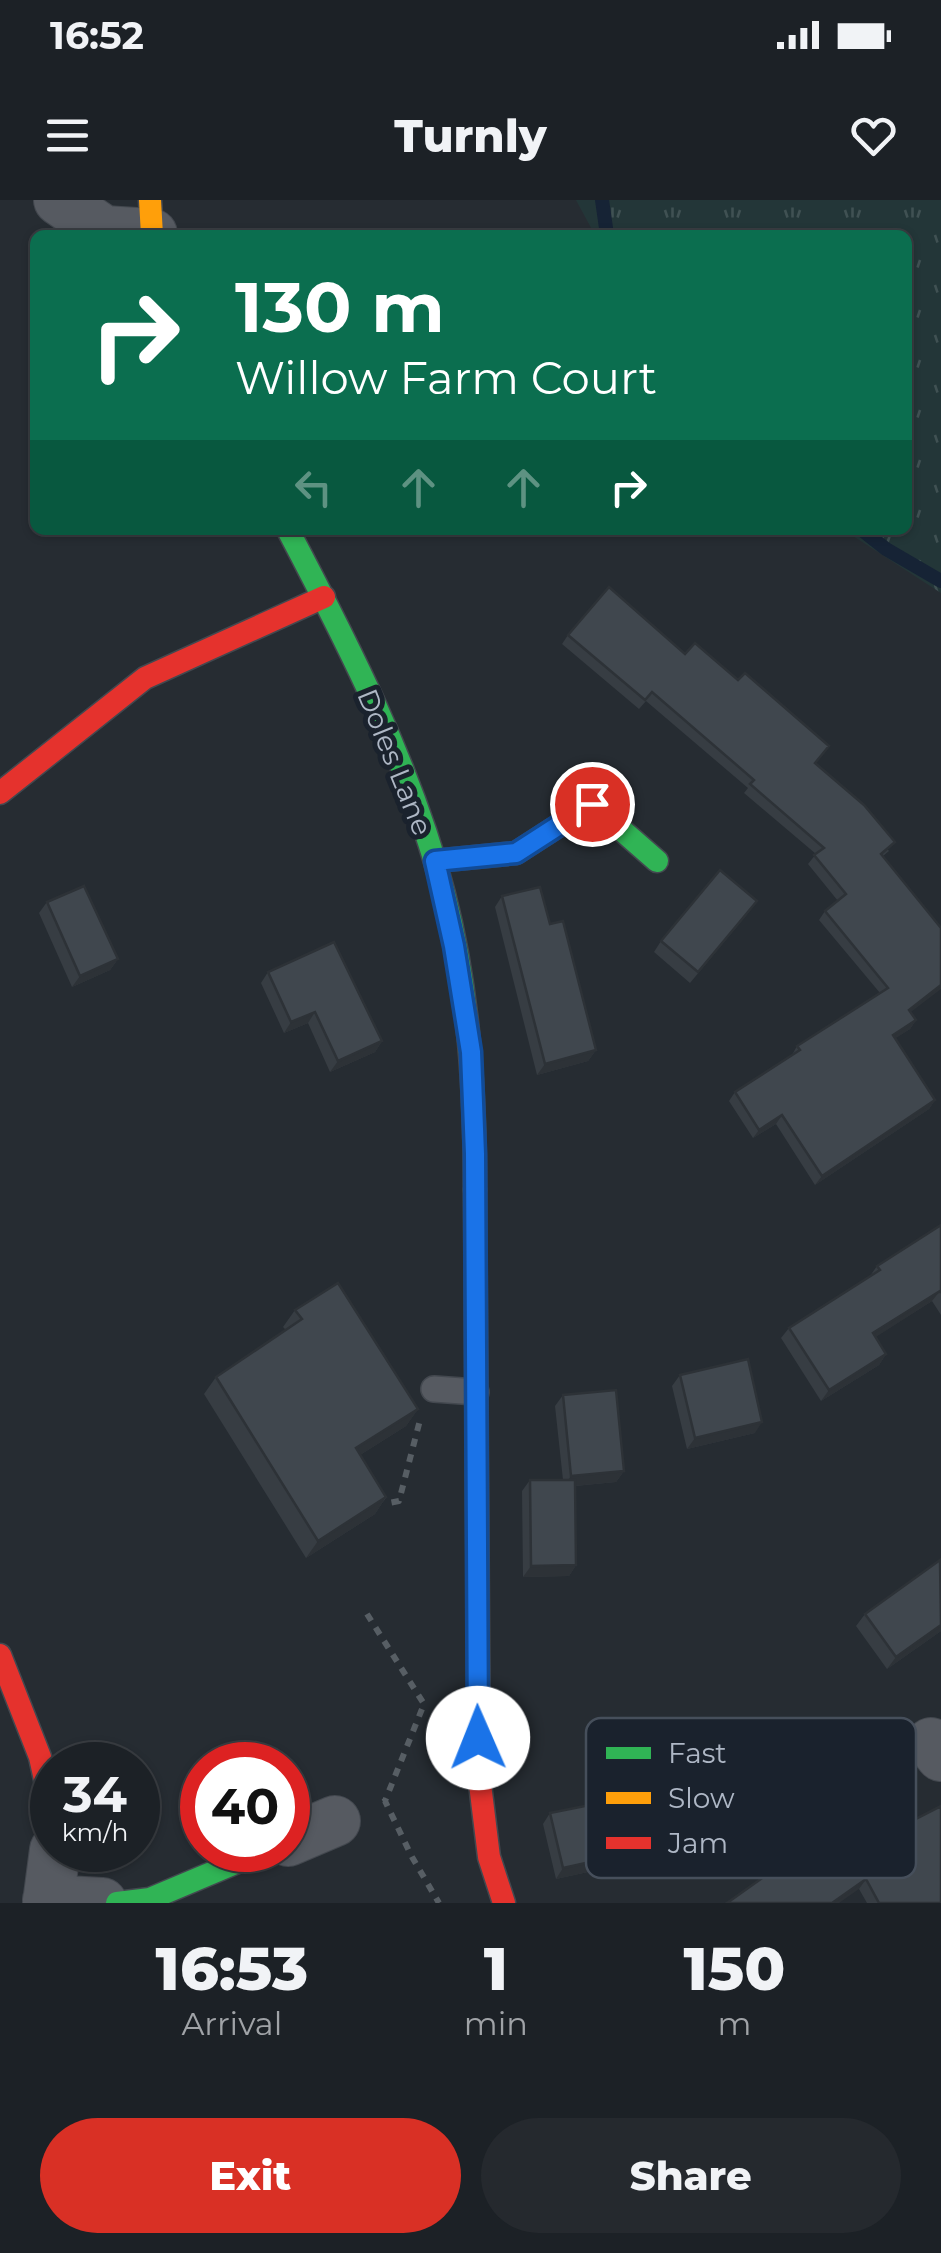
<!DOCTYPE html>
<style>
body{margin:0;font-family:Montserrat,sans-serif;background:#25292e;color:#f1f3f6;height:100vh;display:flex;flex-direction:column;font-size:38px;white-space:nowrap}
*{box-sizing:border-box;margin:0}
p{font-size:32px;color:#a0a3a7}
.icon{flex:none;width:55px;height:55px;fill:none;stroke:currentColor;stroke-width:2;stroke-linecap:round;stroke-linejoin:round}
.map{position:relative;height:1703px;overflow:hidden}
.side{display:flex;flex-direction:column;background:#1c2126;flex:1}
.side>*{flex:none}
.banner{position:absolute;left:30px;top:30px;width:882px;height:305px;border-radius:15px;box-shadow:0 2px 8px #0004,0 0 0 2px #3a3e43;background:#0b6e4f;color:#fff;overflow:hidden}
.speed{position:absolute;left:30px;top:1542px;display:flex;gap:20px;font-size:50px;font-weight:700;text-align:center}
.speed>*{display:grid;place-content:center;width:130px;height:130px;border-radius:50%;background:#1c2126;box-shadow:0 2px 8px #0004,0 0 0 2px #3a3e43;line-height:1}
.speed small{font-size:25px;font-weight:400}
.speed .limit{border:15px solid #d22;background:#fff;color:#111}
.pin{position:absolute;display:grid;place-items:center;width:85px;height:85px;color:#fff;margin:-42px;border:5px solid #fff;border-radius:50%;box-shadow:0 2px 10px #0007}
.me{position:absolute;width:110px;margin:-55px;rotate:359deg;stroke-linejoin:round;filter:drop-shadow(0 0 8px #0008)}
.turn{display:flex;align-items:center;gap:35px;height:210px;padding:0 40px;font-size:45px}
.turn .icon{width:130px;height:130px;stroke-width:2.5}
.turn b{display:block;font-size:70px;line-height:85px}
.lanes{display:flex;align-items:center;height:95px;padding:0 40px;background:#0003;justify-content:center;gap:50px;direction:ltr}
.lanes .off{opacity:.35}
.eta{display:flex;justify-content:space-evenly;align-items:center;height:170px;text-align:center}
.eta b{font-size:60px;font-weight:800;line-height:70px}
.button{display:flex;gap:20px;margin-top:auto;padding:20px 40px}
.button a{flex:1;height:115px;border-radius:60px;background:#d93025;color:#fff;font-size:40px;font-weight:800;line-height:115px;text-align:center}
.button a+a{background:#25292e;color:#f1f3f6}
.status{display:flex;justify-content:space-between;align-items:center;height:70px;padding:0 50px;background:#1c2126;direction:ltr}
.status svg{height:28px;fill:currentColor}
header{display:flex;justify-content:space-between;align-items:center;height:130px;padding:0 40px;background:#1c2126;font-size:45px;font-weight:800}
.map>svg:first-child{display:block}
.grass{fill:url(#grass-tufts)}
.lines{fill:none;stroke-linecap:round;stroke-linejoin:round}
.stream{stroke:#162335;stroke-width:14}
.lane-casing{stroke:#43484f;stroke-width:28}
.street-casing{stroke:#43484f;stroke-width:52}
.fast-casing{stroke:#43484f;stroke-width:25}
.slow-casing{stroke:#43484f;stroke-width:25}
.jam-casing{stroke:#43484f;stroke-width:25}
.path{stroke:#575e64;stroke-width:6;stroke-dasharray:8 8;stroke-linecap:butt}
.lane{stroke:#565a61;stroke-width:25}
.street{stroke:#565a61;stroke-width:50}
.fast{stroke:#30b455;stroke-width:22}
.slow{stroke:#ff9f0a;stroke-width:22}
.jam{stroke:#e5322d;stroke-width:22}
.wall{fill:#373d43}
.shaded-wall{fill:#2d3237}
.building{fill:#40474e;stroke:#2d3237;stroke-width:2.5}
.route-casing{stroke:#114b97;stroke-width:25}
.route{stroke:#1a73e8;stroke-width:18}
.labels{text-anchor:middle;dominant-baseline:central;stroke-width:10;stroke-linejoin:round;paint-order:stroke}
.street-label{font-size:28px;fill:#aeb7c5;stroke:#1a222d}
.key{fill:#1a222d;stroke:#464f5b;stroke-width:2.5}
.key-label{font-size:28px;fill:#aeb7c5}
</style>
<div class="status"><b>16:52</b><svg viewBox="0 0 49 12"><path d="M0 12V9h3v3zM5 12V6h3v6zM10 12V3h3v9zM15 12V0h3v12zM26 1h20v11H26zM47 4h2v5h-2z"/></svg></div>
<header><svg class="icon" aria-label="menu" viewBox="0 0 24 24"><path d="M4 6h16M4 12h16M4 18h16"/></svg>Turnly<svg class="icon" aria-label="heart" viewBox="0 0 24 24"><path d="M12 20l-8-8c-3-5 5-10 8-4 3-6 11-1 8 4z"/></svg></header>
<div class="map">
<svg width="941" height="1703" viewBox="0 0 941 1703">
<defs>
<pattern id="grass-tufts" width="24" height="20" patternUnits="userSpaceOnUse" patternTransform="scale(2.5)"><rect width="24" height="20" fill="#233638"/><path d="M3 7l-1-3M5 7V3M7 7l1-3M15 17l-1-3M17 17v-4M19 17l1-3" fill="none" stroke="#405153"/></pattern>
</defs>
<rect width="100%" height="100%" fill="#262c32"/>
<!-- grass -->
<path class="grass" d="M 576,0 L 941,0 L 941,393 L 844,330 L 908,330 L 908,35 L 595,35 Z"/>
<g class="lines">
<!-- stream -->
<path class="stream" d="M 602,0 L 607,35
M 862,330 L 886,349 L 941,381"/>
<!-- lane casing -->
<g class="lane-casing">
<path id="lane" d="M 434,1189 L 476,1192"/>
</g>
<!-- street casing -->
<g class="street-casing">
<path id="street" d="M 59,0 L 104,31 L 152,34
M 931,1543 L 941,1556
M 288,1641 L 335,1621
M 48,1700 L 102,1703
M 48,1703 L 55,1650"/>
</g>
<!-- fast casing -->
<g class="fast-casing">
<path id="fast" d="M 288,330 C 349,446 411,567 444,694 C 469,790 475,891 475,990
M 435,661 L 516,653 L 592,604 L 657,661
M 117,1703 L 150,1699 L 266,1650"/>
</g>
<!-- slow casing -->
<g class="slow-casing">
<path id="slow" d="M 150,0 L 152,35"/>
</g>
<!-- jam casing -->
<g class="jam-casing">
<path id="jam" d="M 0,593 L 145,478 L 324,397
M 475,990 L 479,1576 L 489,1657 L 504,1703
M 0,1455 L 40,1557 L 52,1611"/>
</g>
<!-- path -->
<path class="path" d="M 379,1294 L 389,1303 L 399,1301 L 420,1220
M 367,1414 L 424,1504 L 385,1601
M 383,1602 L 385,1601 L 412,1657 L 439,1703"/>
<!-- lane -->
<use href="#lane" class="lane"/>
<!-- street -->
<use href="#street" class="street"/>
<!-- fast -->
<use href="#fast" class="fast"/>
<!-- slow -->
<use href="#slow" class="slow"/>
<!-- jam -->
<use href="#jam" class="jam"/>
</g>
<!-- wall -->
<path class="wall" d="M 568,435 L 685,454 L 815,564 L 889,651 L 883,656 L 911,812 L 916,820 L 910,829 L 895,838 L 935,900 L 929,909 L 815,985 L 776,924 L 753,938 L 729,901 L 735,892 L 792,855 L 797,846 L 880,793 L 819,720 L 825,711 L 838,701 L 808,664 L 816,654 L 744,593 L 748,588 L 646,501 L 639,509 L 562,444 Z
M 502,696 L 550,724 L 596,850 L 588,861 L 537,875 L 495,707 Z
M 47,702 L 118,759 L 110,770 L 72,787 L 39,713 Z
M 749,712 L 690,783 L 654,752 L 661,741 Z
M 268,772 L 382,841 L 375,852 L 330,872 L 308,823 L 284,833 L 261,783 Z
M 941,1025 L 941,1115 L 932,1101 L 875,1137 L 886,1154 L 879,1165 L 821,1201 L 781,1138 L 789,1128 L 870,1076 L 877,1066 Z
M 295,1110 L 418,1209 L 406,1226 L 360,1255 L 386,1297 L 375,1314 L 306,1358 L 204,1194 L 216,1177 L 286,1130 L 283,1127 Z
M 680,1175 L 755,1233 L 687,1249 L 672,1186 Z
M 563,1195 L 624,1271 L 616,1282 L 575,1286 L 576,1365 L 569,1376 L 523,1377 L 522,1291 L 530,1280 L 563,1280 L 555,1206 Z
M 865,1414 L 941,1431 L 887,1469 L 856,1426 Z
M 759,1556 L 822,1589 L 900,1627 L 941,1703 L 867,1703 L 859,1689 L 804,1648 L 752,1566 Z
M 550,1613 L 615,1666 L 556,1679 L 543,1624 Z"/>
<!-- shaded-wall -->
<path class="shaded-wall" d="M 118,759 L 110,770 L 72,787 L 80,776 Z
M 941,785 L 941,789 L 903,818 L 909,810 Z
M 315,812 L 308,823 L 284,833 L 291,822 Z
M 916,820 L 910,829 L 887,844 L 893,835 Z
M 382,841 L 375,852 L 330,872 L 338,861 Z
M 596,850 L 588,861 L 537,875 L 545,864 Z
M 935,900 L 929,909 L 815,985 L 822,976 Z
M 782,915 L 776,924 L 753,938 L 759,930 Z
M 940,1091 L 932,1101 L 865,1144 L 873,1133 Z
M 886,1154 L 879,1165 L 821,1201 L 829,1190 Z
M 418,1209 L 406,1226 L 344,1265 L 356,1248 Z
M 762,1222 L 755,1233 L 687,1249 L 695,1238 Z
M 624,1271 L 616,1282 L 563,1287 L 571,1276 Z
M 386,1297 L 375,1314 L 306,1358 L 318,1341 Z
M 576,1365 L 569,1376 L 523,1377 L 531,1366 Z
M 941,1425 L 941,1431 L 887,1469 L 896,1457 Z
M 622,1655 L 615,1666 L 556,1679 L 563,1668 Z
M 866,1679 L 859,1689 L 839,1703 L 832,1703 Z"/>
<!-- building -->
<path class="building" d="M 609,387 L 685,454 L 695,443 L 738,480 L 745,473 L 829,546 L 815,563 L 864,605 L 895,642 L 881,654 L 941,728 L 941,785 L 909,810 L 916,820 L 893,835 L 935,900 L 822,976 L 782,915 L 759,930 L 735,892 L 800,850 L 797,846 L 888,788 L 825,711 L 846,694 L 814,655 L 824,648 L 750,584 L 754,580 L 652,492 L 645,500 L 568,435 Z
M 720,670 L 757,701 L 698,772 L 661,741 Z
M 84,686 L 118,759 L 80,776 L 47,702 Z
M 540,687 L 550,724 L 563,721 L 596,850 L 545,864 L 502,696 Z
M 334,742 L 382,841 L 338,861 L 315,812 L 291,822 L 268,772 Z
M 941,1025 L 941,1093 L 940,1091 L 873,1133 L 886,1154 L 829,1190 L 789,1128 L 880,1070 L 877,1066 Z
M 338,1083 L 418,1209 L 356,1248 L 386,1297 L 318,1341 L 216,1177 L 302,1119 L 295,1110 Z
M 748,1159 L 762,1222 L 695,1238 L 680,1175 Z
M 616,1190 L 624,1271 L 571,1276 L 563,1195 Z
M 530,1280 L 575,1280 L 576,1365 L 531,1366 Z
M 940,1360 L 941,1425 L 896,1457 L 865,1414 Z
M 789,1537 L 822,1589 L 868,1565 L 900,1627 L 941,1606 L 941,1703 L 879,1703 L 866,1679 L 832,1703 L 727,1703 L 813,1642 L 759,1556 Z
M 610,1601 L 622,1655 L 563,1668 L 550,1613 Z"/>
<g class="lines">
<!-- route casing -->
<g class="route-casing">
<path id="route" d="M 478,1538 L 475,954 L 471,852 L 454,746 L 435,661 L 516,653 L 592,604"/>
</g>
<!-- route -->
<use href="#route" class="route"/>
</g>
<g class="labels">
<!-- street labels -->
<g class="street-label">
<text transform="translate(395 562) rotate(68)">Doles Lane</text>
</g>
</g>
<!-- legend -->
<rect x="586" y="1518" width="330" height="160" rx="15" class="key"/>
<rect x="606" y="1547" width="45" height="12" fill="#30b455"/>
<rect x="606" y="1592" width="45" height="12" fill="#ff9f0a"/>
<rect x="606" y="1637" width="45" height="12" fill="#e5322d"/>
<g class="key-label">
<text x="668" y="1563">Fast</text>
<text x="668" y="1608">Slow</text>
<text x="668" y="1653">Jam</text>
</g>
</svg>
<div class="speed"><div>34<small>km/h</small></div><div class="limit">40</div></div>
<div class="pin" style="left:592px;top:604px;background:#d93025"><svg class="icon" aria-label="arrive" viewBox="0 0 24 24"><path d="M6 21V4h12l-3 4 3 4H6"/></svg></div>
<svg class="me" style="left:478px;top:1538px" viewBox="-20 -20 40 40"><circle r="19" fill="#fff"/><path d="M0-13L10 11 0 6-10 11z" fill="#1a73e8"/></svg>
<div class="banner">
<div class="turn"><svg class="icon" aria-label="right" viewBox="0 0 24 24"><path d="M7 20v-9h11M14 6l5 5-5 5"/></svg><div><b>130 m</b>Willow Farm Court</div></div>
<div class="lanes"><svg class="icon off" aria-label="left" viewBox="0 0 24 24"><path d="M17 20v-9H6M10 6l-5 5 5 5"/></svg><svg class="icon off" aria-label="ahead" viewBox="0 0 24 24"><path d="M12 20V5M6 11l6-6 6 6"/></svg><svg class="icon off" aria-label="ahead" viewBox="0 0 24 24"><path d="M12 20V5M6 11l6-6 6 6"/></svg><svg class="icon" aria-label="right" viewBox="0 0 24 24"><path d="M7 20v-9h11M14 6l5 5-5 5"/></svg></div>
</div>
</div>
<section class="side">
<div class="eta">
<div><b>16:53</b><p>Arrival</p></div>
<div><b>1</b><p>min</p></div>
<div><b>150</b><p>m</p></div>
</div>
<div class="button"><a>Exit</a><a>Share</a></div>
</section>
